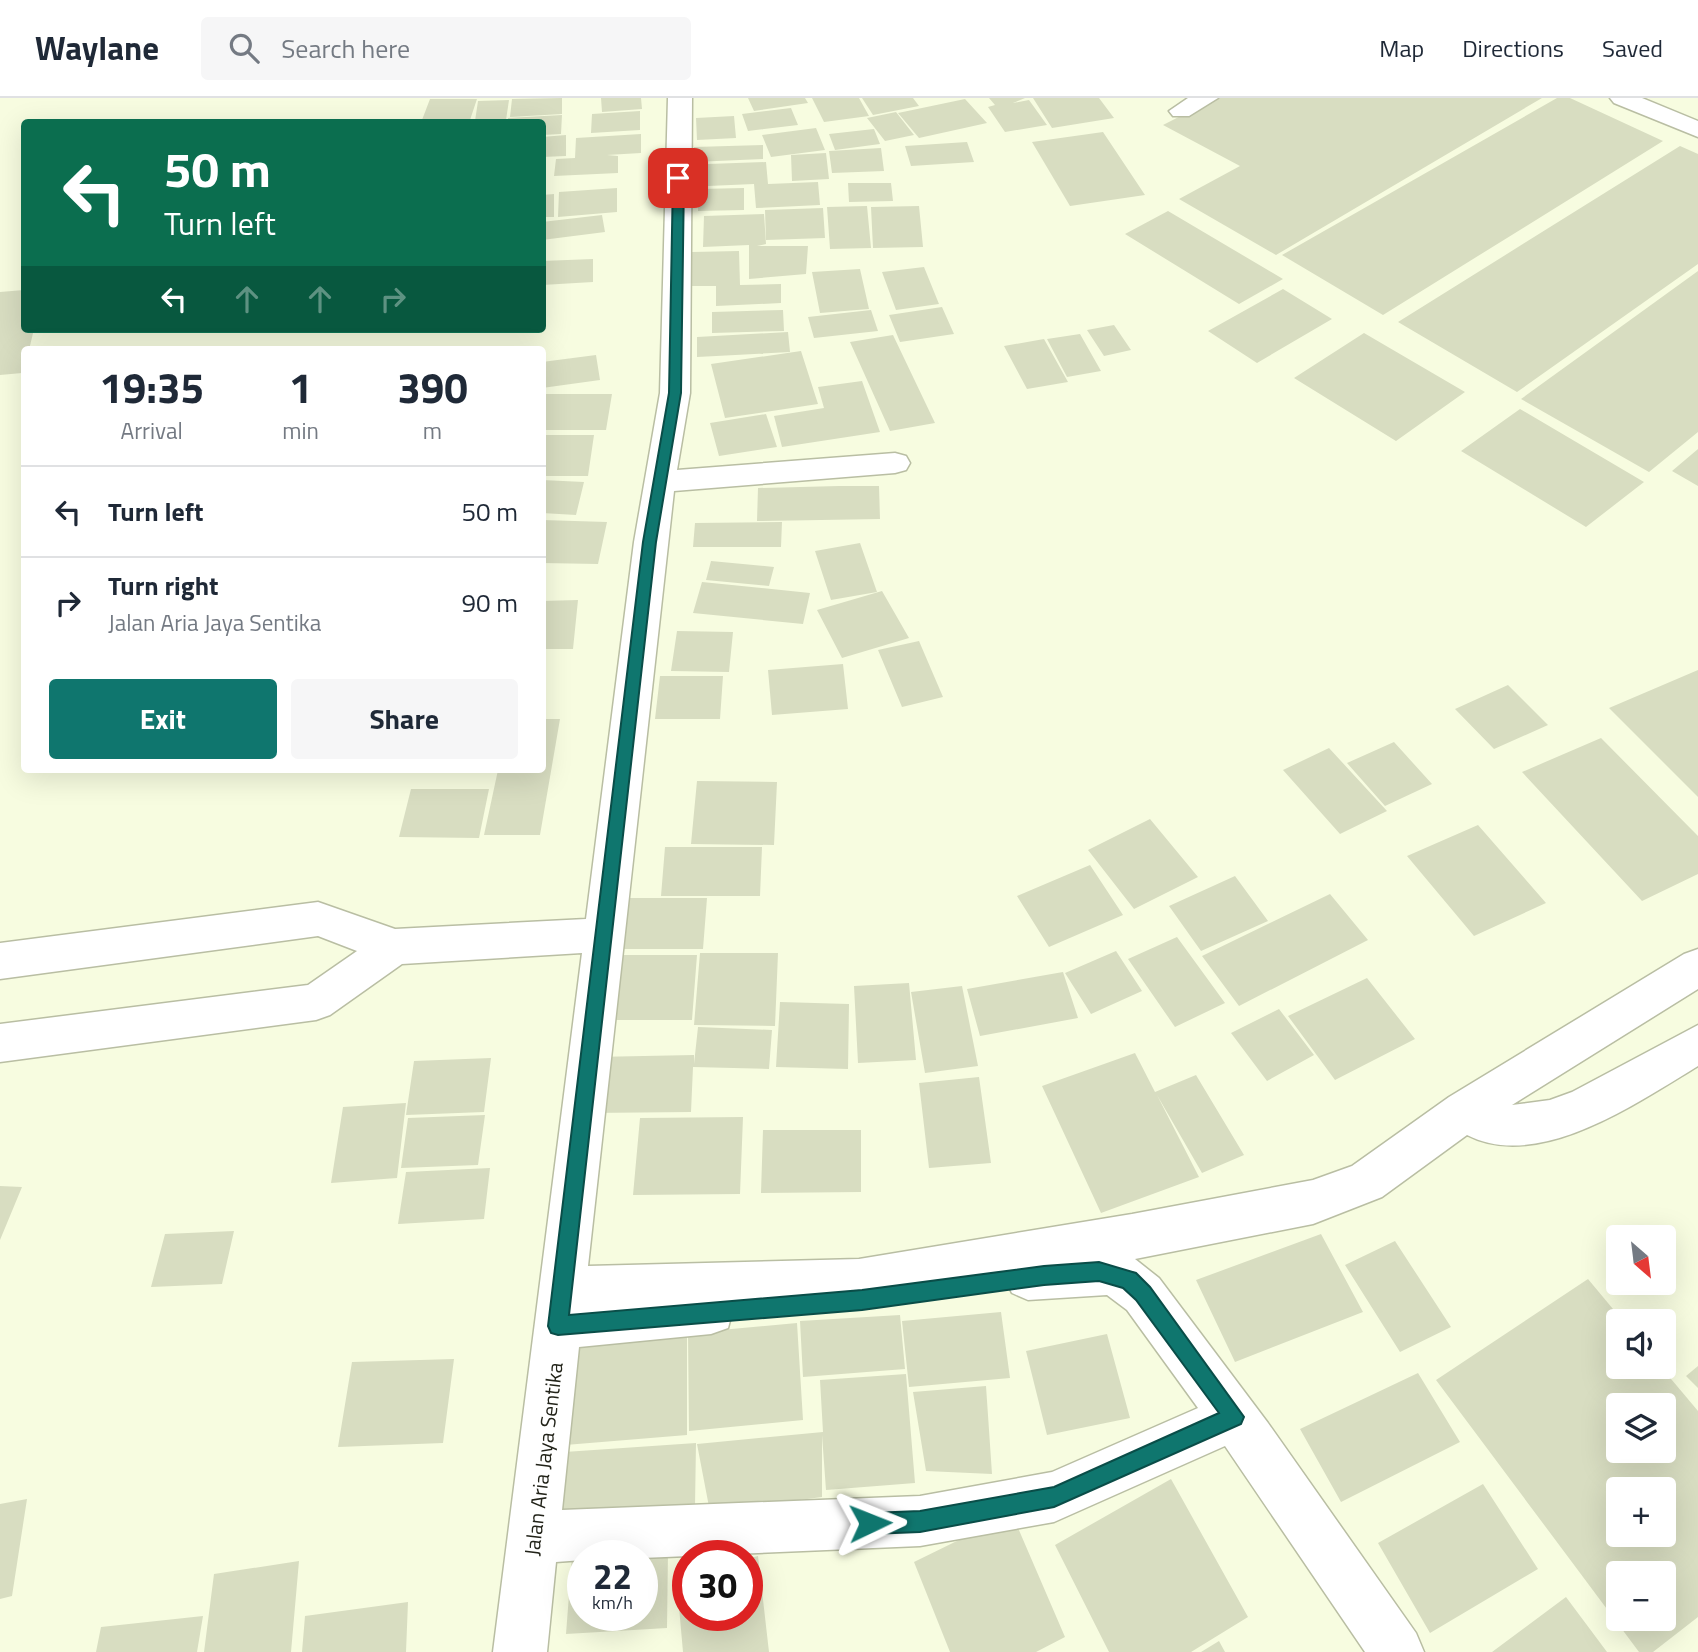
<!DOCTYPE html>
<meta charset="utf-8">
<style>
body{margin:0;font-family:"Titillium Web",sans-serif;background:#f6f6f7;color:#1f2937;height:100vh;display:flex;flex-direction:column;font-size:26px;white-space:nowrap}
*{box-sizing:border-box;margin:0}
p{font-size:23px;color:#747a83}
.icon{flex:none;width:38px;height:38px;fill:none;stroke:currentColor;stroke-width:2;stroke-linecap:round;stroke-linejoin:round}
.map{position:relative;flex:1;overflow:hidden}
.side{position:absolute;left:21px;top:248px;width:525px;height:427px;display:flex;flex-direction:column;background:#fff;border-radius:7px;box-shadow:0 7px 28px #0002}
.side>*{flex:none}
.guide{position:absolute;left:21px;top:21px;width:525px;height:214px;border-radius:7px;box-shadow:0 7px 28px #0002;background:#0b6e4f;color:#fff;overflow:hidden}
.needle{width:46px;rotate:152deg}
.tools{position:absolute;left:1606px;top:1127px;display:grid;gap:14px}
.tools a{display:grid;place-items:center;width:70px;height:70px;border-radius:7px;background:#fff;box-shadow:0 7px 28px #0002;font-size:35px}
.speed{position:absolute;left:567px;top:1442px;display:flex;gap:14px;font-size:35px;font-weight:700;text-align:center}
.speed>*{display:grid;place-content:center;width:91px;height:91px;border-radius:50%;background:#fff;box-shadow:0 7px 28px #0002;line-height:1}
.speed small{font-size:18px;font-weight:400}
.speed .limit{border:10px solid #d22;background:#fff;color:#111}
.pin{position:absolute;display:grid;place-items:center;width:60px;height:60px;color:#fff;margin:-30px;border-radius:14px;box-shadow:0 4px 10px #0006}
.me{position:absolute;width:77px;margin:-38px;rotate:88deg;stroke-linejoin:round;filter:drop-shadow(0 0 5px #0008)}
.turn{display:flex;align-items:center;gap:24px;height:147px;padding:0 28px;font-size:32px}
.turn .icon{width:91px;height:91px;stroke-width:2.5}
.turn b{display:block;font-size:49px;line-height:60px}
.lanes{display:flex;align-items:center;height:66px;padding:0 28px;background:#0003;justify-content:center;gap:35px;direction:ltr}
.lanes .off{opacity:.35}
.eta{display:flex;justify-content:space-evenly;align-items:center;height:119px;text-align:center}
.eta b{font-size:42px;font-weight:700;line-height:49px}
.cta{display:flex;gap:14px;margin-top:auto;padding:14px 28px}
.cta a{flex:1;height:80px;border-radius:7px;background:#0f766e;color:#fff;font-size:28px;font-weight:700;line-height:80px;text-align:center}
.cta a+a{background:#f6f6f7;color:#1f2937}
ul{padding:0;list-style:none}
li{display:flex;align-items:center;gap:21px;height:91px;padding:0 28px;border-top:2px solid #e0e1e3}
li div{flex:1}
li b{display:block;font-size:26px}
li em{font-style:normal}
header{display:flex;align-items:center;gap:42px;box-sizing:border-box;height:98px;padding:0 35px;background:#fff;border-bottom:2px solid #e0e1e3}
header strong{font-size:33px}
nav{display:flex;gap:38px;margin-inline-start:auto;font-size:24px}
.search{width:490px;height:63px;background:#f6f6f7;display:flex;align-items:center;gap:18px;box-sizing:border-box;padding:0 24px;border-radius:7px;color:#747a83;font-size:26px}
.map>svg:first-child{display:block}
.building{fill:#d8ddc1;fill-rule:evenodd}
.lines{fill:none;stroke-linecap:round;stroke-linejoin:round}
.minor-casing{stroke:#b9bea3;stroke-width:3}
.minor{fill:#fff;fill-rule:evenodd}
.route{fill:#0f766e;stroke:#0a4d48;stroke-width:2}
.labels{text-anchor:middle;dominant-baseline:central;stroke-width:7;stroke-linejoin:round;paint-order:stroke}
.street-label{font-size:21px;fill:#222319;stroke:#fff}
</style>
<header>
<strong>Waylane</strong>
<div class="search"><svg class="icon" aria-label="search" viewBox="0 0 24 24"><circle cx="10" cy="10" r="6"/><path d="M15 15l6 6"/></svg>Search here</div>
<nav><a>Map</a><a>Directions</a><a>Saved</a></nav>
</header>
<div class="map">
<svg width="1698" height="1554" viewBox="0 0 1698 1554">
<rect width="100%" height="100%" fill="#f7fce0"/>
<!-- building -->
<path class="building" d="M 562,0 L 562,16 L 510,19 L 512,1 Z
M 601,0 L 641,0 L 642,11 L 602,14 Z
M 748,0 L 805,0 L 808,5 L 754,13 Z
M 812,0 L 859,0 L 869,18 L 824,24 Z
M 862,0 L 913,0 L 919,8 L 873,17 Z
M 989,0 L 1025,0 L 1013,5 L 1029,2 L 1047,27 L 1005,34 L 988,9 L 995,7 Z
M 1033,0 L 1099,0 L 1114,20 L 1052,30 Z
M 1216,0 L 1542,0 L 1276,157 L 1179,101 L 1240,68 L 1163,27 Z
M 1557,0 L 1570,0 L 1663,43 L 1383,217 L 1282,157 Z
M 430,1 L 477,1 L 470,22 L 422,22 Z
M 965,1 L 987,25 L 919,40 L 898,15 Z
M 509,2 L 506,22 L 475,23 L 478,3 Z
M 791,10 L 798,27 L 748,33 L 742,16 Z
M 640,13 L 640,32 L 591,35 L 592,16 Z
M 896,14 L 914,37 L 885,43 L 867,20 Z
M 562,17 L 561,36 L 542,37 L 542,24 L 508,24 L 508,20 Z
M 734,18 L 736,40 L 697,42 L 696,20 Z
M 816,30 L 825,52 L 771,59 L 762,37 Z
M 874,31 L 880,46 L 835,52 L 829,36 Z
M 1103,34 L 1145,97 L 1070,108 L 1032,44 Z
M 641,36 L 641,55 L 607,57 L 618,58 L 618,75 L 554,78 L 556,61 L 575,60 L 576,40 Z
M 566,37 L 566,58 L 542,59 L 542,39 Z
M 967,44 L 974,64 L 911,68 L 905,48 Z
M 763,47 L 763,61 L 694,64 L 694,49 Z
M 1680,48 L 1698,56 L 1698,166 L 1517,294 L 1398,224 Z
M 881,50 L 884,73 L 832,75 L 829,53 Z
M 826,55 L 829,81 L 792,83 L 791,57 Z
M 766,64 L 768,86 L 818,84 L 820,107 L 756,110 L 754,86 L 708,88 L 708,66 Z
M 848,85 L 891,85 L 893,103 L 849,104 Z
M 617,90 L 617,114 L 558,119 L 559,94 Z
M 744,90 L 744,112 L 698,113 L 699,91 Z
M 554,96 L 554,119 L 542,119 L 542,97 Z
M 867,108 L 871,150 L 830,151 L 827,109 Z
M 919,108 L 923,149 L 873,150 L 871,109 Z
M 823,110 L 825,140 L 766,142 L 765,112 Z
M 1168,113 L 1283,181 L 1239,206 L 1125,136 Z
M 764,116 L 766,146 L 757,148 L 808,148 L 806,176 L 749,181 L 749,147 L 703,149 L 704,118 Z
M 602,117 L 605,134 L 542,142 L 542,124 Z
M 739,153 L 740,187 L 781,186 L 781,205 L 716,208 L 716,188 L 691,188 L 692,154 Z
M 593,161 L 593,184 L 542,187 L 542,163 Z
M 924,169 L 939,206 L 896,212 L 882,174 Z
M 860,171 L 869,211 L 820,215 L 812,174 Z
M 1698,173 L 1698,334 L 1649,374 L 1521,301 Z
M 1283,191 L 1332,221 L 1257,265 L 1208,233 Z
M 24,192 L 24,231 L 34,231 L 29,252 L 24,252 L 22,275 L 0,277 L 0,194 Z
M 942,209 L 954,236 L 900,244 L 889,217 Z
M 783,212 L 784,233 L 712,235 L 712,214 Z
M 871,212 L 878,233 L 814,240 L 808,219 Z
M 1114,227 L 1131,252 L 1104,258 L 1087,232 Z
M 788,234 L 790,254 L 697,259 L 697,239 Z
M 1364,235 L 1465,294 L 1396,343 L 1294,280 Z
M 1080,236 L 1101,273 L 1067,279 L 1047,241 Z
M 893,237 L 935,325 L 890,333 L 850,244 Z
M 1044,241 L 1068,284 L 1027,291 L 1004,248 Z
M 801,253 L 818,306 L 725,320 L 711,266 Z
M 596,257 L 600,282 L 542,290 L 542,264 Z
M 862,283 L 880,334 L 782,349 L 774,318 L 824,310 L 818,289 Z
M 542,296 L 612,296 L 606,332 L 542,332 Z
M 1520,311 L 1644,384 L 1586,429 L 1461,353 Z
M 766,316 L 777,349 L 719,358 L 710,325 Z
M 542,337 L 594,337 L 588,378 L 542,378 Z
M 1698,351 L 1698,388 L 1672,373 Z
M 542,382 L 584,384 L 576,417 L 542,415 Z
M 839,388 L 879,388 L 880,421 L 757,423 L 758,390 Z
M 542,422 L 607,424 L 598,466 L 542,465 Z
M 782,424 L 781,449 L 693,449 L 695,425 Z
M 860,445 L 877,494 L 831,502 L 815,453 Z
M 711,463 L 774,469 L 769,488 L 706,482 Z
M 702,484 L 810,495 L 803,526 L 693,515 Z
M 882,493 L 909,540 L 842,560 L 817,512 Z
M 578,502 L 573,551 L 542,551 L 542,503 Z
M 677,533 L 733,534 L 729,574 L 671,573 Z
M 919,543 L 943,599 L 902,609 L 878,552 Z
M 843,566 L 848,611 L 772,617 L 768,572 Z
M 1698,572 L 1698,699 L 1609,610 Z
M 660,578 L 723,578 L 720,621 L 655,621 Z
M 1508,587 L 1548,627 L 1494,651 L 1455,611 Z
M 542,621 L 560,621 L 540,737 L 484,737 L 498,672 L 542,672 Z
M 1601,640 L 1698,738 L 1698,776 L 1642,803 L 1522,674 Z
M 1394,644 L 1432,686 L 1385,708 L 1347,665 Z
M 1329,650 L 1387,713 L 1340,736 L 1283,672 Z
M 697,683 L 777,684 L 774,747 L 691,746 Z
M 411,691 L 489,691 L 479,740 L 399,739 Z
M 1150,721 L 1198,779 L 1134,811 L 1088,752 Z
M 1478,727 L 1546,805 L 1474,838 L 1407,758 Z
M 665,749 L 762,749 L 760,798 L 661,798 Z
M 1090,767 L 1123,817 L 1049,849 L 1017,798 Z
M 1235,778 L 1268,823 L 1201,853 L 1169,808 Z
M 1330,796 L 1368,842 L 1239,908 L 1202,858 Z
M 626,800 L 707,800 L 703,851 L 621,851 Z
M 1177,839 L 1225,905 L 1175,929 L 1128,861 Z
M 1116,853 L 1142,893 L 1091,916 L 1065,875 Z
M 700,855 L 778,855 L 775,928 L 694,927 Z
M 608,857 L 697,857 L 692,922 L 600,922 Z
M 1063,874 L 1078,920 L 980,938 L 967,891 Z
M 1367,880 L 1415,941 L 1335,982 L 1288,918 Z
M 909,885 L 916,962 L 858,965 L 854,888 Z
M 962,888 L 978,968 L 925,975 L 911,894 Z
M 780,904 L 849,906 L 848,971 L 776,969 Z
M 1279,911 L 1314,957 L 1267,983 L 1231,935 Z
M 698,929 L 772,932 L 769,971 L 693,969 L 691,1014 L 588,1015 L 594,959 L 694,957 L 694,966 Z
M 1135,955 L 1155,994 L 1196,977 L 1244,1057 L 1202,1075 L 1157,997 L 1199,1079 L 1101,1115 L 1042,988 Z
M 491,960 L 484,1014 L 406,1017 L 414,963 Z
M 979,979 L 991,1065 L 929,1070 L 919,985 Z
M 406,1005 L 397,1080 L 331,1085 L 343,1009 Z
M 485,1017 L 478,1067 L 401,1070 L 408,1020 Z
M 743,1019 L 740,1096 L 633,1097 L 640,1020 Z
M 763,1032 L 861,1032 L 861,1094 L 761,1095 Z
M 490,1070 L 484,1121 L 398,1126 L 406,1074 Z
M 0,1088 L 22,1089 L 0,1142 Z
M 234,1133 L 222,1186 L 151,1189 L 165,1136 Z
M 1321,1136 L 1363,1214 L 1235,1264 L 1196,1182 Z
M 1395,1143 L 1451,1229 L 1400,1254 L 1345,1167 Z
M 1588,1181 L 1623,1223 L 1619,1223 L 1619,1269 L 1661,1269 L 1698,1313 L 1698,1519 L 1653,1554 L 1639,1554 L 1436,1282 ZM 1619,1307 L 1664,1307 L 1664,1353 L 1619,1353 ZM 1619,1391 L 1664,1391 L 1664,1437 L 1619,1437 ZM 1619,1475 L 1664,1475 L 1664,1521 L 1619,1521 Z
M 1001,1214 L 1010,1280 L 909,1289 L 902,1223 Z
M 900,1217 L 905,1271 L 803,1279 L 800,1223 Z
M 797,1225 L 803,1322 L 689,1333 L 688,1235 Z
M 687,1232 L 687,1337 L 553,1348 L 558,1243 Z
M 1107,1236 L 1130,1320 L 1047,1337 L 1026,1253 Z
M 454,1261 L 443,1345 L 338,1349 L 352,1264 Z
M 1698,1268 L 1698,1290 L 1686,1278 Z
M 1418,1275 L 1460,1344 L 1341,1404 L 1300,1331 Z
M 906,1276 L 915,1385 L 826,1392 L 822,1337 L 822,1399 L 710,1414 L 697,1346 L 823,1334 L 820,1282 Z
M 986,1288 L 992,1376 L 926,1373 L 913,1294 Z
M 696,1345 L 695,1408 L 547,1420 L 550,1355 Z
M 1171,1381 L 1248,1519 L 1191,1554 L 1109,1554 L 1055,1447 Z
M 1483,1386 L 1538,1471 L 1430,1535 L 1378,1445 Z
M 27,1401 L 12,1498 L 0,1501 L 0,1406 Z
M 1012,1416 L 1065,1539 L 1036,1554 L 950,1554 L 914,1464 Z
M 668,1453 L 667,1530 L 566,1536 L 572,1458 L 583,1457 L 583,1517 L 642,1517 L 642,1458 Z
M 758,1458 L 769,1554 L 683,1554 L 676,1475 L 688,1472 L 688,1517 L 747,1517 L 747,1461 Z
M 299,1463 L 291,1554 L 204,1554 L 214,1476 Z
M 1566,1499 L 1607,1554 L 1492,1554 Z
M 408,1504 L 406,1554 L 302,1554 L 305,1518 Z
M 203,1518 L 197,1554 L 96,1554 L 101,1529 Z
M 1219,1543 L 1225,1554 L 1201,1554 Z"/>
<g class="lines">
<!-- minor casing -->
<g class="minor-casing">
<path id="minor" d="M 668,0 L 692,0 L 690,295 L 677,372 L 895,355 L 906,358 L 910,365 L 906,372 L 895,375 L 674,393 L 588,1168 L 859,1161 L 1132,1116 L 1313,1082 L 1352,1068 L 1449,999 L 1684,856 L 1698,851 L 1698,891 L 1512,1007 L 1550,1002 L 1572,994 L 1698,927 L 1698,968 C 1637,1005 1538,1074 1467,1037 L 1382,1099 L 1313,1126 L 1135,1161 L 1159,1180 L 1268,1325 L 1416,1535 L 1424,1554 L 1365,1554 L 1225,1348 L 1054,1424 L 920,1448 L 642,1460 L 583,1458 L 583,1462 L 556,1464 L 547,1554 L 493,1554 L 582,855 L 402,866 L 330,917 L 316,922 L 0,964 L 0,926 L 308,887 L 357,853 L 318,838 L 0,881 L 0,845 L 318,804 L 395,831 L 586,821 L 634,444 L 660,295 ZM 1006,1183 L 1012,1195 L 1028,1202 L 1107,1197 L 1127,1212 L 1198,1310 L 1052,1374 L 920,1398 L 562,1412 L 579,1249 L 711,1236 L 728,1230 L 733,1211 L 859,1207 Z
M 1188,0 L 1218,0 L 1189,18 L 1173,18 L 1169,13 Z
M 1610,0 L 1642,0 L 1698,23 L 1698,39 L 1614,5 Z"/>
</g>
<!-- minor -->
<use href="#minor" class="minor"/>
</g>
<!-- route -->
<path class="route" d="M 678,77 L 684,80 L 681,295 L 656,444 L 569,1217 L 862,1192 L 1044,1168 L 1099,1164 L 1136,1175 L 1150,1189 L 1244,1319 L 1241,1326 L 1054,1409 L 920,1434 L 870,1436 L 863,1433 L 860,1425 L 863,1418 L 870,1415 L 920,1413 L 1054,1389 L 1219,1315 L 1136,1202 L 1123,1190 L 1099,1183 L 1044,1187 L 862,1212 L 558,1237 L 551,1235 L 548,1228 L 643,444 L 669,295 L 673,80 Z"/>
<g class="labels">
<!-- street labels -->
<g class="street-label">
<text transform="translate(543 1361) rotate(-83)">Jalan Aria Jaya Sentika</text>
</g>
</g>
</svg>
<div class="tools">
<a><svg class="needle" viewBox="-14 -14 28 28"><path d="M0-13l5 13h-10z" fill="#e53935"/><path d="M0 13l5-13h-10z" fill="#747a83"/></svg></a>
<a><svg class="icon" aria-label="sound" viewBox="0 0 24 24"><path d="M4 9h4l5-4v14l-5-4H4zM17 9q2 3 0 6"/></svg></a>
<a><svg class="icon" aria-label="layers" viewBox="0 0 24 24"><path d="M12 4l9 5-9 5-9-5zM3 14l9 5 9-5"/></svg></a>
<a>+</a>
<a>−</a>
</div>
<div class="speed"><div>22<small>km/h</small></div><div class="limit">30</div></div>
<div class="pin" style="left:678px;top:80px;background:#d93025"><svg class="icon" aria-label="arrive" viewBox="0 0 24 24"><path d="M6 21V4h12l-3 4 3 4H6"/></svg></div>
<svg class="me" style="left:870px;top:1425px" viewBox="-20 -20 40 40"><path d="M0-17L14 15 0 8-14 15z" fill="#0f766e" stroke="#fff" stroke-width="4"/></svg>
<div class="guide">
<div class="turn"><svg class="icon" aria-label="left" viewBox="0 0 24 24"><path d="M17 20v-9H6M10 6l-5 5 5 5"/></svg><div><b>50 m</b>Turn left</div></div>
<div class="lanes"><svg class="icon" aria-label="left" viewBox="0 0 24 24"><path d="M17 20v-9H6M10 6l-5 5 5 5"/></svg><svg class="icon off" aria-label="ahead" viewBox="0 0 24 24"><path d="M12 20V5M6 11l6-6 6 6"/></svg><svg class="icon off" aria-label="ahead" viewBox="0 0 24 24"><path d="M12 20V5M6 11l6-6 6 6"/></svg><svg class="icon off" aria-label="right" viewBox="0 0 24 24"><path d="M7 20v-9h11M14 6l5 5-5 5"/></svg></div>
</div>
<section class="side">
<div class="eta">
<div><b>19:35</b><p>Arrival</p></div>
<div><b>1</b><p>min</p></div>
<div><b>390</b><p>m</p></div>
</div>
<ul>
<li><svg class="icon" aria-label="left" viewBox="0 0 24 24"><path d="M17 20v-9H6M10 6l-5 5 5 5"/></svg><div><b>Turn left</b></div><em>50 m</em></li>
<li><svg class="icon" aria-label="right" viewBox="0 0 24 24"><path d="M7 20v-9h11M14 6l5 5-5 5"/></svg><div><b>Turn right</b><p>Jalan Aria Jaya Sentika</p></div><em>90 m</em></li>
</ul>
<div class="cta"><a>Exit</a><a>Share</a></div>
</section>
</div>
